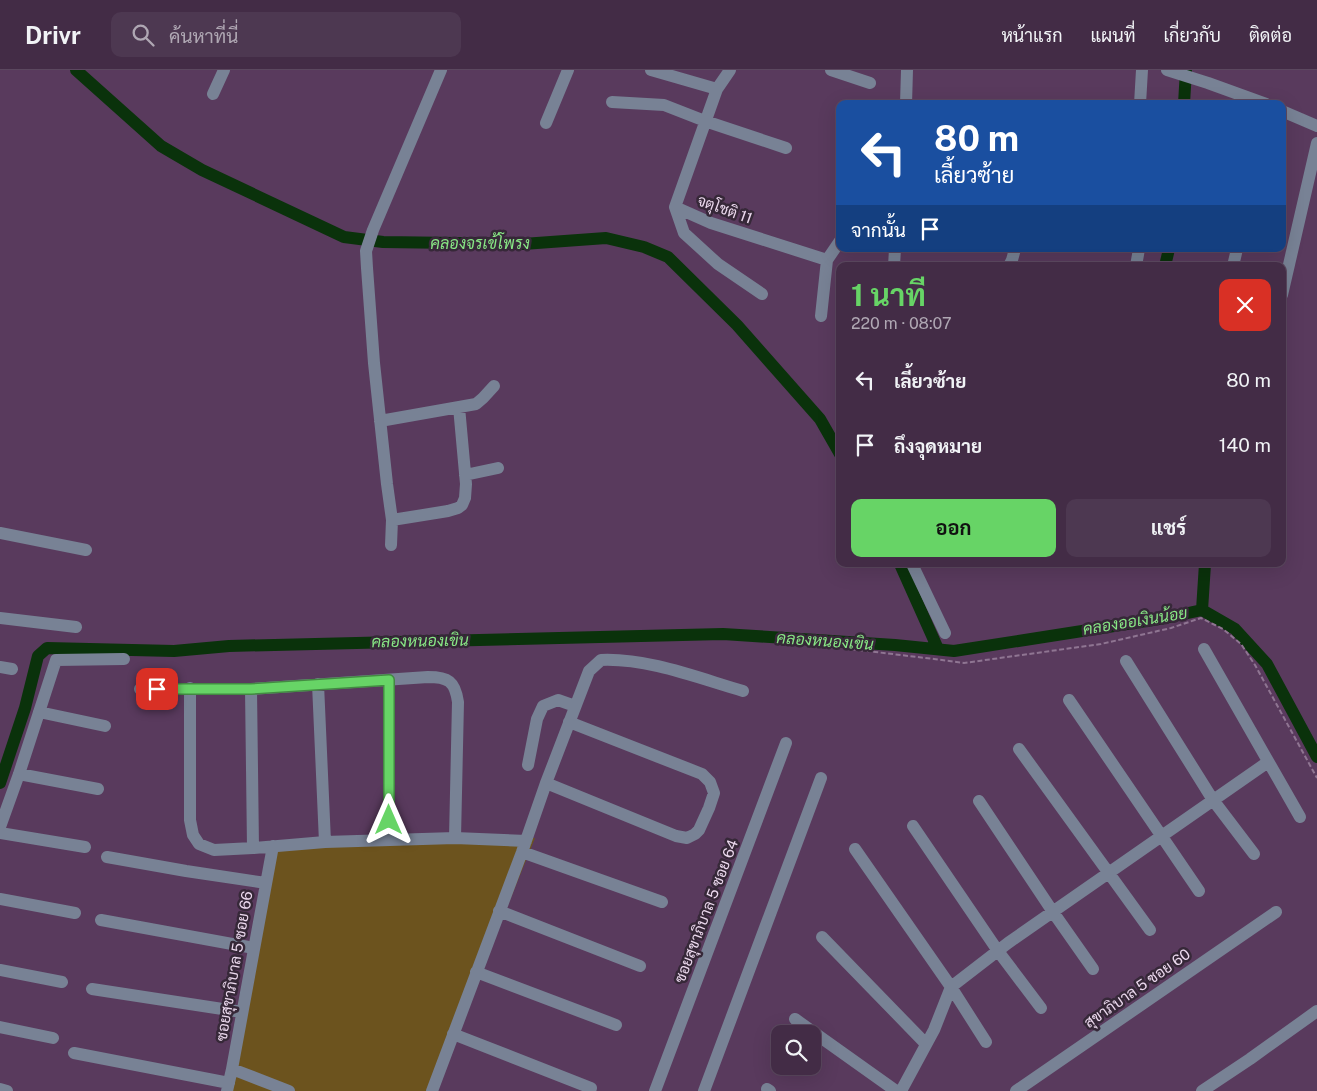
<!DOCTYPE html>
<html lang="th">
<meta charset="utf-8">
<style>
body{margin:0;font-family:"Public Sans",Sarabun,sans-serif;background:#4d3851;color:#f1f3f6;height:100vh;display:flex;flex-direction:column;font-size:19px;white-space:nowrap}
*{box-sizing:border-box;margin:0}
p{font-size:16px;color:#afa7b3}
.icon{flex:none;width:28px;height:28px;fill:none;stroke:currentColor;stroke-width:2;stroke-linecap:round;stroke-linejoin:round}
.map{position:relative;flex:1;overflow:hidden}
.side{position:absolute;left:836px;top:192px;width:450px;height:305px;display:flex;flex-direction:column;background:#432c46;border-radius:10px;box-shadow:0 5px 20px #0002,0 0 0 1px #5b485f}
.side>*{flex:none}
.banner{position:absolute;left:836px;top:30px;width:450px;height:152px;border-radius:10px;box-shadow:0 5px 20px #0002,0 0 0 1px #5b485f;background:#1a4fa0;color:#fff;overflow:hidden}
.tools{position:absolute;left:771px;top:955px;display:grid;gap:10px}
.tools a{display:grid;place-items:center;width:50px;height:50px;border-radius:10px;background:#432c46;box-shadow:0 5px 20px #0002,0 0 0 1px #5b485f;font-size:25px}
.pin{position:absolute;display:grid;place-items:center;width:42px;height:42px;color:#fff;margin:-21px;border-radius:10px;box-shadow:0 2px 8px #0006}
.me{position:absolute;width:55px;margin:-28px;rotate:0deg;stroke-linejoin:round;filter:drop-shadow(0 0 4px #0008)}
.turn{display:flex;align-items:center;gap:18px;height:105px;padding:0 15px;font-size:22px}
.turn .icon{width:65px;height:65px;stroke-width:2.5}
.turn b{display:block;font-size:35px;line-height:42px}
.then{display:flex;align-items:center;height:48px;padding:0 15px;background:#0003;gap:10px;font-size:19px}
.round{display:grid;place-items:center;flex:none;width:52px;height:52px;border-radius:10px;background:#4d3851}
.overview{display:flex;align-items:center;justify-content:space-between;height:85px;padding:0 15px}
h1{font-size:30px;font-weight:700;line-height:38px;color:#67d466}
.action{display:flex;gap:10px;margin-top:auto;padding:10px 15px}
.action a{flex:1;height:58px;border-radius:10px;background:#67d466;color:#111;font-size:20px;font-weight:700;line-height:58px;text-align:center}
.action a+a{background:#4d3851;color:#f1f3f6}
ul{padding:0;list-style:none}
li{display:flex;align-items:center;gap:15px;height:65px;padding:0 15px}
li div{flex:1}
li b{display:block;font-size:19px}
li em{font-style:normal}
header{display:flex;align-items:center;gap:30px;box-sizing:border-box;height:70px;padding:0 25px;background:#432c46;border-bottom:1px solid #5b485f}
header strong{font-size:24px}
nav{display:flex;gap:28px;margin-inline-start:auto;font-size:18px}
.search{width:350px;height:45px;background:#4d3851;display:flex;align-items:center;gap:12px;box-sizing:border-box;padding:0 18px;border-radius:10px;color:#afa7b3;font-size:19px}
.map>svg:first-child{display:block}
.green{fill:#6c531e}
.lines{fill:none;stroke-linecap:round;stroke-linejoin:round}
.canal{stroke:#0a320b;stroke-width:12}
.path{stroke:#8f7592;stroke-width:2;stroke-dasharray:5 2.5;stroke-linecap:butt}
.minor{stroke:#788295;stroke-width:12}
.route-casing{stroke:#438a42;stroke-width:12}
.route{stroke:#67d466;stroke-width:9}
.labels{text-anchor:middle;dominant-baseline:central;stroke-width:5;stroke-linejoin:round;paint-order:stroke}
.street-label{font-size:15px;fill:#ecd9ee;stroke:#362838}
.water-label{font-size:16px;font-style:italic;fill:#88e785;stroke:#362838}
</style>
<header>
<strong>Drivr</strong>
<div class="search"><svg class="icon" aria-label="search" viewBox="0 0 24 24"><circle cx="10" cy="10" r="6"/><path d="M15 15l6 6"/></svg>ค้นหาที่นี่</div>
<nav><a>หน้าแรก</a><a>แผนที่</a><a>เกี่ยวกับ</a><a>ติดต่อ</a></nav>
</header>
<div class="map">
<svg width="1317" height="1021" viewBox="0 0 1317 1021">
<rect width="100%" height="100%" fill="#593a5d"/>
<!-- green -->
<path class="green" d="M 535,768 L 433,1021 L 229,1021 L 275,777 Z"/>
<g class="lines">
<!-- canal -->
<path class="canal" d="M 76,0 L 161,76 L 202,100 L 344,167 L 383,172 L 523,174 L 606,168 L 644,177 L 668,187 L 737,255 L 820,349 L 840,384
M 1184,34 L 1186,0
M 1165,196 L 1169,179
M 900,494 L 938,579
M 1202,540 L 1205,494
M 0,713 L 25,638 L 38,586 L 47,578 L 174,581 L 229,576 L 723,564 L 895,575 L 954,581 L 1165,548 L 1202,540 L 1235,559 L 1267,594 L 1317,687"/>
<!-- path -->
<path class="path" d="M 806,576 L 842,578 L 934,589 L 964,593 L 1101,574 L 1171,558 L 1201,548 L 1223,559 L 1241,574 L 1255,595 L 1317,708"/>
<!-- minor -->
<path class="minor" d="M 651,0 L 717,19
M 730,0 L 717,19 L 675,137 L 711,153 L 827,190 L 840,171
M 831,0 L 870,13
M 1167,0 L 1208,13 L 1266,34
M 213,24 L 224,0
M 612,32 L 664,35 L 705,51 L 786,78
M 906,34 L 907,0
M 1140,34 L 1142,0
M 1282,41 L 1317,56
M 546,53 L 568,0
M 675,137 L 684,163 L 718,194 L 762,224
M 894,196 L 895,179
M 1009,196 L 1012,190 L 1015,179
M 1136,196 L 1139,179
M 1233,196 L 1237,179
M 1282,225 L 1317,73
M 821,246 L 827,190
M 380,351 L 476,334 L 483,328 L 494,316
M 465,405 L 498,398
M 392,450 L 448,441 L 458,438 L 462,435 L 465,428 L 466,414 L 459,337
M 0,463 L 86,480
M 391,475 L 392,450 L 387,414 L 374,293 L 367,198 L 366,181 L 373,160 L 441,0
M 912,494 L 945,563
M 0,548 L 76,557
M 1204,579 L 1300,747
M 1126,591 L 1213,730 L 1254,784
M 0,597 L 12,599
M 389,610 L 389,770
M 318,614 L 325,772
M 190,618 L 190,750 L 193,765 L 199,774 L 214,780 L 253,778 L 325,772 L 455,768 L 526,771
M 140,619 L 251,619 L 428,607 C 448,607 455,611 458,632 L 455,768
M 251,619 L 253,778
M 1069,630 L 1199,821
M 39,642 L 105,656
M 1019,679 L 1150,860
M 528,695 L 537,649 L 543,636 L 558,630 L 575,636
M 19,704 L 98,719
M 546,713 L 676,766 L 687,768 L 695,764 L 699,760 L 709,738 L 714,723 L 710,712 L 702,704 L 569,652
M 979,731 L 1053,842 L 1093,899
M 913,756 L 998,881 L 1041,938
M 0,757 L 19,704 L 56,590 L 124,589
M 0,763 L 85,777
M 855,779 L 951,917 L 986,972
M 522,782 L 662,832
M 107,787 L 186,801 L 266,813
M 0,829 L 75,843
M 499,841 L 640,896
M 101,850 L 254,878
M 822,867 L 926,974
M 0,900 L 62,912
M 476,902 L 616,955
M 92,919 L 242,942
M 795,949 L 896,1021
M 0,957 L 53,968
M 453,964 L 591,1018
M 74,983 L 229,1013
M 232,999 L 289,1021
M 0,1019 L 7,1021
M 767,1019 L 770,1021
M 227,1021 L 232,999 L 273,776
M 432,1021 L 522,782 L 546,713 L 589,601 L 601,590 C 648,588 698,608 743,621
M 655,1021 L 786,673
M 704,1021 L 821,708
M 901,1021 L 934,960 L 951,917 L 1008,873 L 1268,692
M 1016,1021 L 1276,842
M 1202,1021 L 1250,989 L 1317,941"/>
</g>
<g class="lines">
<!-- route casing -->
<g class="route-casing">
<path id="route" d="M 157,619 L 251,619 L 389,610 L 389,750"/>
</g>
<!-- route -->
<use href="#route" class="route"/>
</g>
<g class="labels">
<!-- street labels -->
<g class="street-label">
<text transform="translate(725 139) rotate(20)">จตุโชติ 11</text>
<text transform="translate(706 841) rotate(-69)">ซอยสุขาภิบาล 5 ซอย 64</text>
<text transform="translate(234 896) rotate(-80)">ซอยสุขาภิบาล 5 ซอย 66</text>
<text transform="translate(1137 918) rotate(-35)">สุขาภิบาล 5 ซอย 60</text>
</g>
<!-- water labels -->
<g class="water-label">
<text x="480" y="173">คลองจรเข้โพรง</text>
<text transform="translate(1135 551) rotate(-9)">คลองออเงินน้อย</text>
<text transform="translate(420 571) rotate(-1)">คลองหนองเขิน</text>
<text transform="translate(825 571) rotate(4)">คลองหนองเขิน</text>
</g>
</g>
</svg>
<div class="tools">
<a><svg class="icon" aria-label="search" viewBox="0 0 24 24"><circle cx="10" cy="10" r="6"/><path d="M15 15l6 6"/></svg></a>
</div>
<div class="pin" style="left:157px;top:619px;background:#d93025"><svg class="icon" aria-label="arrive" viewBox="0 0 24 24"><path d="M6 21V4h12l-3 4 3 4H6"/></svg></div>
<svg class="me" style="left:389px;top:750px" viewBox="-20 -20 40 40"><path d="M0-17L14 15 0 8-14 15z" fill="#67d466" stroke="#fff" stroke-width="4"/></svg>
<div class="banner">
<div class="turn"><svg class="icon" aria-label="left" viewBox="0 0 24 24"><path d="M17 20v-9H6M10 6l-5 5 5 5"/></svg><div><b>80 m</b>เลี้ยวซ้าย</div></div>
<div class="then">จากนั้น<svg class="icon" aria-label="arrive" viewBox="0 0 24 24"><path d="M6 21V4h12l-3 4 3 4H6"/></svg></div>
</div>
<section class="side">
<div class="overview"><div><h1>1 นาที</h1><p>220 m · 08:07</p></div><a class="round" style="background:#d93025;color:#fff"><svg class="icon" aria-label="close" viewBox="0 0 24 24"><path d="M6 6l12 12M18 6L6 18"/></svg></a></div>
<ul>
<li><svg class="icon" aria-label="left" viewBox="0 0 24 24"><path d="M17 20v-9H6M10 6l-5 5 5 5"/></svg><div><b>เลี้ยวซ้าย</b></div><em>80 m</em></li>
<li><svg class="icon" aria-label="arrive" viewBox="0 0 24 24"><path d="M6 21V4h12l-3 4 3 4H6"/></svg><div><b>ถึงจุดหมาย</b></div><em>140 m</em></li>
</ul>
<div class="action"><a>ออก</a><a>แชร์</a></div>
</section>
</div>
